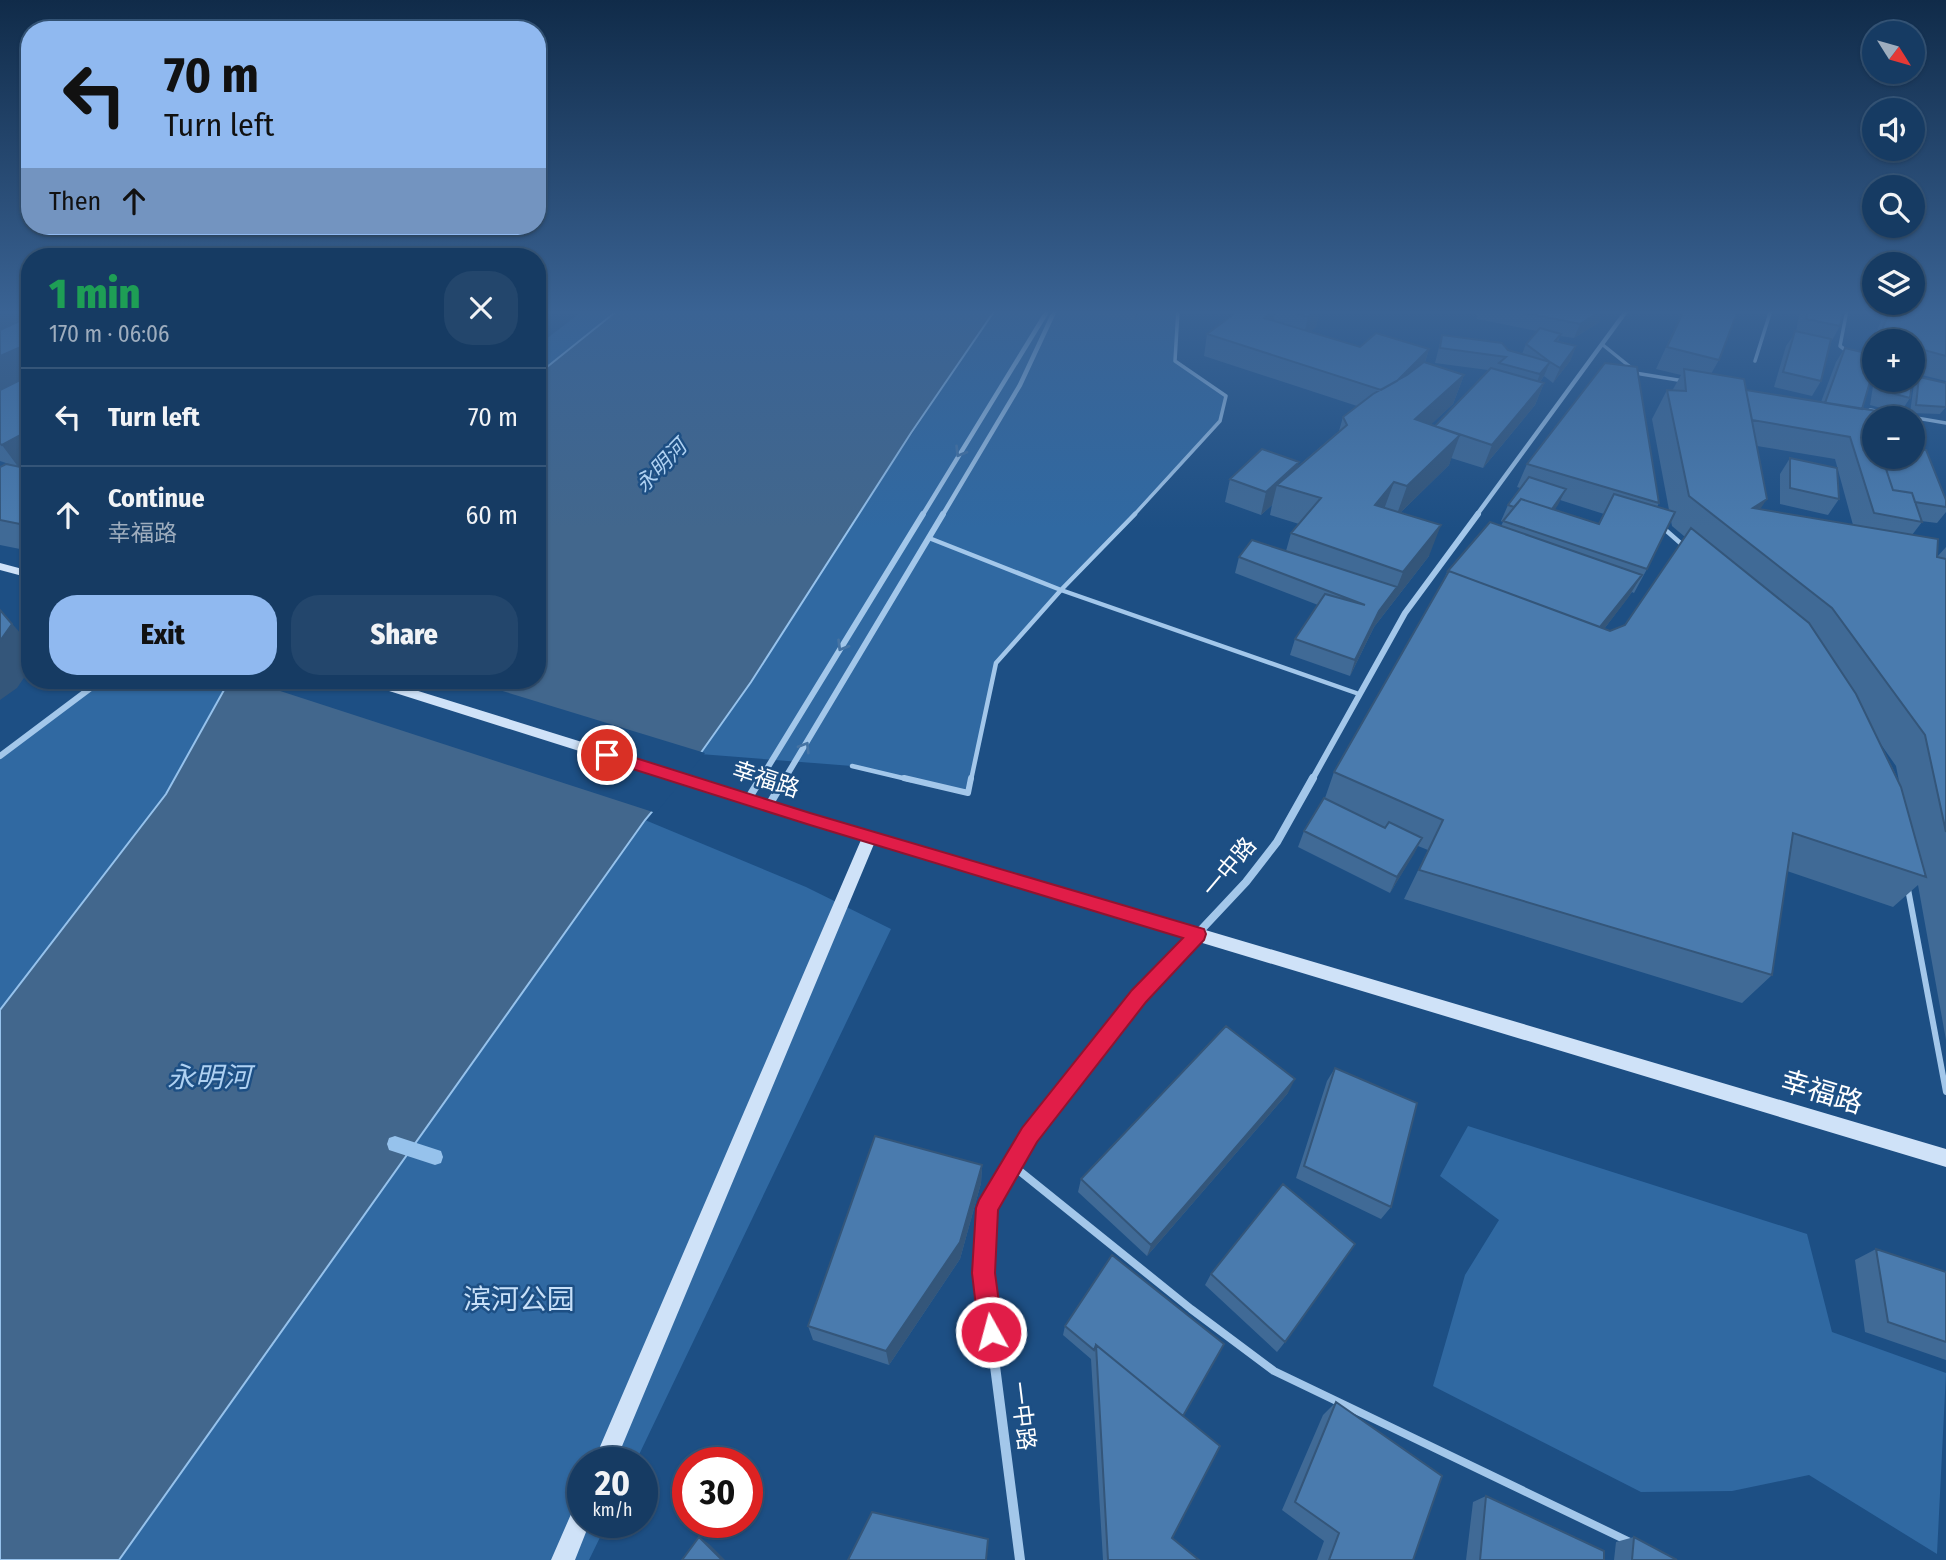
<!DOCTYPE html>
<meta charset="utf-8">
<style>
body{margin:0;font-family:"Fira Sans Condensed","Noto Sans SC",sans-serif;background:#23466c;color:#f1f3f6;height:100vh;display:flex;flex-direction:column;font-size:26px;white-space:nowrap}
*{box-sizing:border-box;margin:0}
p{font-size:23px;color:#9eadbe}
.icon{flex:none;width:38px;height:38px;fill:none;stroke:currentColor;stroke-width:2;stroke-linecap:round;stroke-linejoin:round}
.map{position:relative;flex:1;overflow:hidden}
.side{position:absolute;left:21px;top:248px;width:525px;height:441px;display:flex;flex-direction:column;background:#163b63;border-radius:28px;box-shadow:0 2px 5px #0004,0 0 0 2px #355578}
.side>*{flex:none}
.top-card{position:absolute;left:21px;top:21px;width:525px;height:214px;border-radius:28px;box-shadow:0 2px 5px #0004,0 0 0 2px #355578;background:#90b9f0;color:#111;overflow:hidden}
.needle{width:46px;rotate:127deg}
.buttons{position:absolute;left:1862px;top:21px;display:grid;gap:14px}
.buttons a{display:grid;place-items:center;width:63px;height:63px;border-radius:50%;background:#163b63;box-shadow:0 2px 5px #0004,0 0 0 2px #355578;font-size:35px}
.speed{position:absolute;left:567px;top:1447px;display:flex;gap:14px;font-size:35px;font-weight:700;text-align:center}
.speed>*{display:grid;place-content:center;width:91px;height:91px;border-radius:50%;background:#163b63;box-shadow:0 2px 5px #0004,0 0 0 2px #355578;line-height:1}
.speed small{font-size:18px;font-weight:400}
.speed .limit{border:10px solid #d22;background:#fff;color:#111}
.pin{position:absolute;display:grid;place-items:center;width:60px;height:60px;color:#fff;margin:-30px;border:4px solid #fff;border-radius:50%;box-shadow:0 2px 7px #0007}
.me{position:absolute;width:77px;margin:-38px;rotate:353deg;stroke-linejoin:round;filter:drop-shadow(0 0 5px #0008)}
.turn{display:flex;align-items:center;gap:24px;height:147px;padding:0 28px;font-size:32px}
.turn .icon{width:91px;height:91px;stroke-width:2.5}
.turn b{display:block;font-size:49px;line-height:60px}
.then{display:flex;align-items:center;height:66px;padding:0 28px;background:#0003;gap:14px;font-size:26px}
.round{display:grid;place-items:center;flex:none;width:74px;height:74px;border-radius:28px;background:#23466c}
.head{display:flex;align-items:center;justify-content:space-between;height:119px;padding:0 28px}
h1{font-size:42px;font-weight:800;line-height:52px;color:#1e9e55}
.button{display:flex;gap:14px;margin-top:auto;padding:14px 28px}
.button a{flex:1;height:80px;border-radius:28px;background:#90b9f0;color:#111;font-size:28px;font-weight:800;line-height:80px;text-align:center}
.button a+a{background:#23466c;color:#f1f3f6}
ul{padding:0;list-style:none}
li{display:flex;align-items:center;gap:21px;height:98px;padding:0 28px;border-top:2px solid #355578}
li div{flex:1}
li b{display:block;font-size:26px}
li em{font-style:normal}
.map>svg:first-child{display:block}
.green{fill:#3069a2}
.water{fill:#42678d;stroke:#96c2ec;stroke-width:2}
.pier{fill:#1d4f84}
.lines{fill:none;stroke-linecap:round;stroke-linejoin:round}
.stream{fill:#96c2ec;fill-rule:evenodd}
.lane-far3{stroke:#a3c7ea;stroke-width:3.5}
.lane-far2{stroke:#a3c7ea;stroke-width:4.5}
.lane-far1{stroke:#a3c7ea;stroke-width:6}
.lane{stroke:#a3c7ea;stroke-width:8}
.street-far3{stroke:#a3c7ea;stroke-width:4.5}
.street-far2{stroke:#a3c7ea;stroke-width:6}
.street-far1{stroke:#a3c7ea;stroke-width:8}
.street{stroke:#a3c7ea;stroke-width:10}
.secondary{fill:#cfe2f8;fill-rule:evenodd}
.wall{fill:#406a96;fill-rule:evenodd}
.shaded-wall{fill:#34567a}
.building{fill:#4a7bae;stroke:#34567a;stroke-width:2}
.oneway{stroke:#4573a3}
.route{fill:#e11d48;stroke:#92132f;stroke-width:2}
.labels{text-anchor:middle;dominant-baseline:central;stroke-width:5;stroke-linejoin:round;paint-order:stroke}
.far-water-label{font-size:21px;font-style:italic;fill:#afd1f2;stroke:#1d4f84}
.street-label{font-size:23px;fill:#fff;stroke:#1d4f84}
.near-water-label{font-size:28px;font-style:italic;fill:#afd1f2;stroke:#1d4f84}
.near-street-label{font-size:28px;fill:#fff;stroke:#1d4f84}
.near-park-label{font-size:28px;fill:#c8e0f8;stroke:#1d4f84}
</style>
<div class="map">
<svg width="1946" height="1560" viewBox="0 0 1946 1560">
<rect width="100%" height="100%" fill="#1d4f84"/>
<!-- green -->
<path class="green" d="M 584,310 L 616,310 L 537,374 L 537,346 Z
M 995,310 L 1178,310 L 1175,361 L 1226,396 L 1220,421 L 1170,478 L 1061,590 L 996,663 L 968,793 L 852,766 L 700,754 C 799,607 895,457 995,310 Z
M 100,681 L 228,681 L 166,794 L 0,1010 L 0,756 Z
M 645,820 L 806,887 L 891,929 L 635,1463 L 583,1463 L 583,1522 L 607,1523 L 589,1560 L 119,1560 Z
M 1468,1126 L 1807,1234 L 1832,1332 L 1946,1373 L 1937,1554 L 1809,1475 L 1732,1491 L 1641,1492 L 1433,1386 L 1465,1275 L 1499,1220 L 1440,1176 Z"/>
<!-- water -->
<path class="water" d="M 618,310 L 995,310 L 911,433 L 751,682 L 700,754 L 645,820 L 119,1560 L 0,1560 L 0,1010 L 166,794 L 229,681 L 537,681 L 537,375 Z"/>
<!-- pier -->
<path class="pier" d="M 249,681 L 470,681 L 705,753 L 656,813 Z"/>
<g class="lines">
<!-- stream -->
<path class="stream" d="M 395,1136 L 441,1151 L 443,1157 L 441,1163 L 435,1165 L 389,1150 L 387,1144 L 389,1138 Z"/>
<!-- lane-far3 -->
<path class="lane-far3" d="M 1847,310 L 1840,346 L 1848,352
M 1603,345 L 1634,370
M 1755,361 L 1771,310
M 1635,373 L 1684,381
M 1870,410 L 1946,423
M 1133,516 L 1220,421 L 1226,396 L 1175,361 L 1178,310"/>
<!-- lane-far2 -->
<path class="lane-far2" d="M 1661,526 L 1686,548
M 929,538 L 1061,590 L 1359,694
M 852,766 L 911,780
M 971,780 L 996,663 L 1061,590 L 1135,514"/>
<!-- lane-far1 -->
<path class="lane-far1" d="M 904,778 L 968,793 L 971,778
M 1908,889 L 1946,1092"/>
<!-- lane -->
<path class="lane" d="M 1012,1165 L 1191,1309 L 1274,1371 L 1630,1542"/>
<!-- street-far3 -->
<path class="street-far3" d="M 0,316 L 30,323
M 922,516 L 1048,310
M 942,516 L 1020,385 L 1055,310
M 1476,516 L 1627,310"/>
<!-- street-far2 -->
<path class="street-far2" d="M 0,756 L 100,681
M 760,780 L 923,514
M 784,780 L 943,514
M 1312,780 L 1405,613 L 1478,514"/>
<!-- street-far1 -->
<path class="street-far1" d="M 748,799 L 761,778
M 769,805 L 785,778
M 1040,1121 L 1139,996 L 1246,882 L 1277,842 L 1313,778"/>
<!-- street -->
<path class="street" d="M 1020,1560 L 983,1273 L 987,1208 L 1029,1135 L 1042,1119"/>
<!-- secondary -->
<path class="secondary" d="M 0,563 L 30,571 L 30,578 L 0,570 Z
M 366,681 L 386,681 L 810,813 L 1946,1149 L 1946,1167 L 874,844 L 615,1463 L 593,1463 L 861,840 L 367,684 Z
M 583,1502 L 583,1522 L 590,1522 L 575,1560 L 551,1560 L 575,1505 Z"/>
</g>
<!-- wall -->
<path class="wall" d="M 1089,310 L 1140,310 L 1135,320 L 1089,314 Z
M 1239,310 L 1320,310 L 1316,327 L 1310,332 L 1360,347 L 1429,349 L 1425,362 L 1464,375 L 1453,404 L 1430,425 L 1435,426 L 1488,370 L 1435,363 L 1442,335 L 1522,354 L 1526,344 L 1537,331 L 1477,319 L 1475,310 L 1603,310 L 1598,323 L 1574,338 L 1560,336 L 1558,342 L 1576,346 L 1570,361 L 1553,383 L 1544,376 L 1540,382 L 1544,383 L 1535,405 L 1483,468 L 1451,458 L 1449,465 L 1400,513 L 1429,556 L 1374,627 L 1350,676 L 1290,655 L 1295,639 L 1318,605 L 1235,573 L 1239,557 L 1286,551 L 1291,533 L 1299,524 L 1270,515 L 1272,505 L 1261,515 L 1225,502 L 1230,479 L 1298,466 L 1339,431 L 1343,417 L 1357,406 L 1204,356 L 1207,334 Z
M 1683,310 L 1738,310 L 1719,360 L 1711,374 L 1746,390 L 1821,402 L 1836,362 L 1845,348 L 1867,353 L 1886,310 L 1946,310 L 1946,381 L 1914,373 L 1910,398 L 1900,413 L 1870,405 L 1874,380 L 1913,380 L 1913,341 L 1874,341 L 1874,368 L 1862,409 L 1874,418 L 1874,457 L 1946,500 L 1946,512 L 1937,523 L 1921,521 L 1922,522 L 1912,535 L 1937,557 L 1946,547 L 1946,1040 L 1918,885 L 1893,907 L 1787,871 L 1772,975 L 1742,1003 L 1404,899 L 1428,850 L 1418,846 L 1390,893 L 1298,847 L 1304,831 L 1325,798 L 1334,772 L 1442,584 L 1447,572 L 1501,526 L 1503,522 L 1501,521 L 1508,505 L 1520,488 L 1517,487 L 1527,464 L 1659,503 L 1657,507 L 1669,510 L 1652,419 L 1667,390 L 1672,391 L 1681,375 L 1656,369 ZM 1757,446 L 1835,459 L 1853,525 L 1760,509 ZM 1560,500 L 1604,514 L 1599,524 L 1554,510 ZM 1671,521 L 1672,526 L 1685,537 L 1625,625 L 1610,631 L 1604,629 L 1632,592 L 1634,593 L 1647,569 ZM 1880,743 L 1896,766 L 1899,781 Z
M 1800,310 L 1843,310 L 1840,326 L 1831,342 L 1821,381 L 1812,396 L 1774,387 L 1786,346 L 1796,332 Z
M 30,316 L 30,463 L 29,463 L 21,467 L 30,469 L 30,551 L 0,545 L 0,467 L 12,465 L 0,461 L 0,330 Z
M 1919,377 L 1946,407 L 1940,414 L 1910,413 L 1914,384 Z
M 1790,458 L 1839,499 L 1828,515 L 1780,504 L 1780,474 Z
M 1335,1068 L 1391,1207 L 1381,1219 L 1296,1178 L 1327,1081 Z
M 1288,1093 L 1147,1256 L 1078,1192 L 1081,1179 Z
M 982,1165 L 981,1183 L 960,1259 L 889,1365 L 813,1340 L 808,1326 Z
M 1876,1249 L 1946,1272 L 1946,1360 L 1865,1332 L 1855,1260 Z
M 1112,1255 L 1183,1416 L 1172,1538 L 1199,1560 L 1103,1560 L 1091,1359 L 1063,1335 L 1065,1326 Z
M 1211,1274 L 1285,1342 L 1277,1352 L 1205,1285 Z
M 1336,1402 L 1413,1560 L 1317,1560 L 1324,1541 L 1282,1510 L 1323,1415 Z
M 1486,1496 L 1604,1560 L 1466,1560 L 1473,1502 Z
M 1634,1537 L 1677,1560 L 1614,1560 L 1616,1542 Z"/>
<!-- shaded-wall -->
<path class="shaded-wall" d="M 0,310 L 30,310 L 30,315 L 0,329 Z
M 1137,310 L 1140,310 L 1135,320 Z
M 1273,310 L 1276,310 L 1272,329 L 1264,318 Z
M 1315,310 L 1320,310 L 1316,327 L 1303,338 L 1308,317 Z
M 1602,310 L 1603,310 L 1598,323 L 1574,338 L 1580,324 Z
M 30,343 L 30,380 L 0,395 L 0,356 Z
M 1576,346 L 1570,361 L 1553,383 L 1560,368 Z
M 1429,349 L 1422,371 L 1386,391 Z
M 1550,362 L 1544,376 L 1534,389 L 1540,374 Z
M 1464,375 L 1453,404 L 1405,449 L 1415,419 Z
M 1544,383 L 1535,405 L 1483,468 L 1492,445 Z
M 30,430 L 30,451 L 19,449 L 29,463 L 19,468 L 2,445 Z
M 1460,435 L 1449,465 L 1396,517 L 1407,486 Z
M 1299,462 L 1294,485 L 1277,485 L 1272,505 L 1261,515 L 1266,492 Z
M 1394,482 L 1383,512 L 1375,505 Z
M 1566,489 L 1558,505 L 1540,532 L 1547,516 Z
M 1767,499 L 1747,529 L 1753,508 Z
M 1441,525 L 1429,556 L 1374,627 L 1350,676 L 1355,660 L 1379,611 L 1397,587 L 1403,572 Z
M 1642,575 L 1628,598 L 1587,651 L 1600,627 Z
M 0,610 L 30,644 L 30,669 L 17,688 L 0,700 Z
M 1422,838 L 1414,854 L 1390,893 L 1397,877 Z
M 1295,1079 L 1288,1093 L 1147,1256 L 1151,1245 Z
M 982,1165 L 981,1183 L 960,1259 L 889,1365 L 886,1351 Z
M 699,1537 L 709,1544 L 725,1560 L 722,1560 Z"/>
<!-- building -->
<path class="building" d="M 1239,310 L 1273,310 L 1264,318 L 1360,347 L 1376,333 L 1429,349 L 1397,381 L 1381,390 L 1207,334 Z
M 1286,310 L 1315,310 L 1308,317 Z
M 1510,310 L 1602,310 L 1580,324 Z
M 1684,310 L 1738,310 L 1719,360 L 1667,347 Z
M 1808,310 L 1843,310 L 1840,326 L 1806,319 Z
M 1890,310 L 1946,310 L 1946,356 L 1913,347 L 1913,341 L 1889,341 L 1878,339 Z
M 30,316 L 30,343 L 0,356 L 0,330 Z
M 1540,328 L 1561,334 L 1555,341 L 1576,346 L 1560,368 L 1550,362 L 1540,374 L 1499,363 L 1506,357 L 1440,348 L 1442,335 L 1502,343 L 1508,350 L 1550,362 L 1526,344 Z
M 1795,331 L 1831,339 L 1821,381 L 1783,372 Z
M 1845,348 L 1874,355 L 1874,368 L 1862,409 L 1825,403 Z
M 1424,362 L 1464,375 L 1415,419 L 1460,435 L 1407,486 L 1394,482 L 1375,505 L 1441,525 L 1403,572 L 1291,533 L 1321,498 L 1277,485 L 1347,425 L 1343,417 L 1373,394 L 1407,375 Z
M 1605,363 L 1637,367 L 1659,503 L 1527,464 Z
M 1491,368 L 1544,383 L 1492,445 L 1435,426 Z
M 1913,368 L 1914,368 L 1910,398 L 1880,390 L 1882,380 L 1913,380 Z
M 1684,369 L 1744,379 L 1767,499 L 1753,508 L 1938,539 L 1937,557 L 1946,559 L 1946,832 L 1925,735 L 1832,608 L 1689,496 L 1667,390 L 1686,391 Z
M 30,375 L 30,430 L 2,445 L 0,444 L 0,390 Z
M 1919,377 L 1946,383 L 1946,407 L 1916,405 Z
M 1746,390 L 1877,411 L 1879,418 L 1874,418 L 1874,433 L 1873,433 L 1874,457 L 1882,457 L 1893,490 L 1912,493 L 1922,522 L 1874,513 L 1850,437 L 1752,420 Z
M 30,443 L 30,451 L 19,449 Z
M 1913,448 L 1926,450 L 1946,500 L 1946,507 L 1915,502 L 1912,493 L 1893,490 L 1882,457 L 1913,457 Z
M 1262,449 L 1299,462 L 1266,492 L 1230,479 Z
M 1790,458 L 1837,468 L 1839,499 L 1790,488 Z
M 6,464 L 30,469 L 30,526 L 0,520 L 0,467 Z
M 1529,477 L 1566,489 L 1552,509 L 1521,499 L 1514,507 L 1508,505 Z
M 1614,494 L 1675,512 L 1647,569 L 1503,521 L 1521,499 L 1599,524 Z
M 1490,522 L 1642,575 L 1600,627 L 1449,571 L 1447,572 Z
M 1691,528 L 1809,623 L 1856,694 L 1901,787 L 1926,877 L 1793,833 L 1772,975 L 1419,870 L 1443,820 L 1334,772 L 1449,571 L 1610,631 L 1625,625 Z
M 1252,540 L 1397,587 L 1379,611 L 1355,660 L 1295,639 L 1325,594 L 1365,605 L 1239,557 Z
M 0,610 L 12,624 L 0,641 Z
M 1324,798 L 1385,828 L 1389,822 L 1422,838 L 1397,877 L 1304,831 Z
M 1226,1026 L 1295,1079 L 1151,1245 L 1081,1179 Z
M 1335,1068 L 1417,1103 L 1391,1207 L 1304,1166 Z
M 875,1136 L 982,1165 L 960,1242 L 886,1351 L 808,1326 Z
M 1283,1184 L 1355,1244 L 1285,1342 L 1211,1274 Z
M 1876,1249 L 1946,1272 L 1946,1342 L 1888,1322 Z
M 1112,1255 L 1224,1344 L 1183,1416 L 1096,1345 L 1094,1350 L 1065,1326 Z
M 1096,1345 L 1220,1446 L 1172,1538 L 1199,1560 L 1108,1560 Z
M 1336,1402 L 1442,1476 L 1413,1560 L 1329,1560 L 1339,1533 L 1295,1502 Z
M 1486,1496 L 1604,1551 L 1604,1560 L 1480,1560 Z
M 872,1512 L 988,1539 L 986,1560 L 848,1560 Z
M 699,1537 L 722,1560 L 682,1560 Z
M 1634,1537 L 1677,1560 L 1632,1560 Z"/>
<!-- one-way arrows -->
<defs><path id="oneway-chevron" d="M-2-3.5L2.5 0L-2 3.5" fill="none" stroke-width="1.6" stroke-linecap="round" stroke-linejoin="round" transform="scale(1.75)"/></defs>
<g class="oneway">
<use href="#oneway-chevron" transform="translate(960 452) rotate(121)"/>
<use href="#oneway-chevron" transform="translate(842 646) rotate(121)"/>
<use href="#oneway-chevron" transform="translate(805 747) rotate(-58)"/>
</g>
<!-- sky -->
<linearGradient id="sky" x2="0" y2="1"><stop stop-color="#102b49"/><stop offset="0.59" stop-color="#3a6394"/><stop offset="1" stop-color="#3a6394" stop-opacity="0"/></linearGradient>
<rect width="1946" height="529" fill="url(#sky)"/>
<!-- route -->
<path class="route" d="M 607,749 L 810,813 L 1204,929 L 1206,934 L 1204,940 L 1146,1002 L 1037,1142 L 998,1210 L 995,1273 L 1003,1332 L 999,1340 L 991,1344 L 983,1340 L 979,1332 L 972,1273 L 976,1208 L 979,1200 L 1022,1128 L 1132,990 L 1183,938 L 810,825 L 601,759 L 599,755 Z"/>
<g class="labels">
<!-- far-water labels -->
<g class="far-water-label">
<text transform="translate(661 466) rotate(-46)">永明河</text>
</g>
<!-- street labels -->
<g class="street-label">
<text transform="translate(766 779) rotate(18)">幸福路</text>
<text transform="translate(1229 867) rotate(-50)">一中路</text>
<text transform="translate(1023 1416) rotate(83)">一中路</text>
</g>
<!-- near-water labels -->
<g class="near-water-label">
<text x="209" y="1077">永明河</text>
</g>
<!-- near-street labels -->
<g class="near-street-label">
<text transform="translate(1822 1092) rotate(17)">幸福路</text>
</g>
<!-- near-park labels -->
<g class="near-park-label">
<text x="519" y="1299">滨河公园</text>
</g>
</g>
</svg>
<div class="buttons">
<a><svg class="needle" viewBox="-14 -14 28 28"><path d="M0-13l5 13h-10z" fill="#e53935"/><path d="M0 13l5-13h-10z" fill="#9eadbe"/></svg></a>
<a><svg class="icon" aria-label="sound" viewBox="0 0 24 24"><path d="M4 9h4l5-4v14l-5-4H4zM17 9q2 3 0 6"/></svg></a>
<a><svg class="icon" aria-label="search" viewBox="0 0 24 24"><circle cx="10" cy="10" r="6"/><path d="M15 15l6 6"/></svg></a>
<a><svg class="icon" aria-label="layers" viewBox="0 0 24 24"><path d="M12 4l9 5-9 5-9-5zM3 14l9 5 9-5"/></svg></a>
<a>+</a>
<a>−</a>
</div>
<div class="speed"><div>20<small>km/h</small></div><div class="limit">30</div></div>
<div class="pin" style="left:607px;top:755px;background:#d93025"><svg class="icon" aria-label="arrive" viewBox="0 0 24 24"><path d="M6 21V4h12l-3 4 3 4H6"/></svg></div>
<svg class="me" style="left:991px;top:1332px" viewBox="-20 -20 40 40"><circle r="17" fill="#e11d48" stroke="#fff" stroke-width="3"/><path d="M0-11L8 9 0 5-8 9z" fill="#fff"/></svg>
<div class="top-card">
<div class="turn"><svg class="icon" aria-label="left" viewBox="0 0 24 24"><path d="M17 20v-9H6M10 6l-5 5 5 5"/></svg><div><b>70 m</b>Turn left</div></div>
<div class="then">Then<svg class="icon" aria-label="ahead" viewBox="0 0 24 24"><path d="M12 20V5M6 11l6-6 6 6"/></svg></div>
</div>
<section class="side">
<div class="head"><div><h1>1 min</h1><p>170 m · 06:06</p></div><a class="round"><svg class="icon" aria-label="close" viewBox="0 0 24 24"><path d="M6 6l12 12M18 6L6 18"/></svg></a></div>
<ul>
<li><svg class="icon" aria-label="left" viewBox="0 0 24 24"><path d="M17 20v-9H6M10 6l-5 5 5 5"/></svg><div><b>Turn left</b></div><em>70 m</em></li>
<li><svg class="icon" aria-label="ahead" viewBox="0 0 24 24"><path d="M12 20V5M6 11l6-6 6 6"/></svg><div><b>Continue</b><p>幸福路</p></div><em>60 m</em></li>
</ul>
<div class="button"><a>Exit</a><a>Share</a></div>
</section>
</div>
